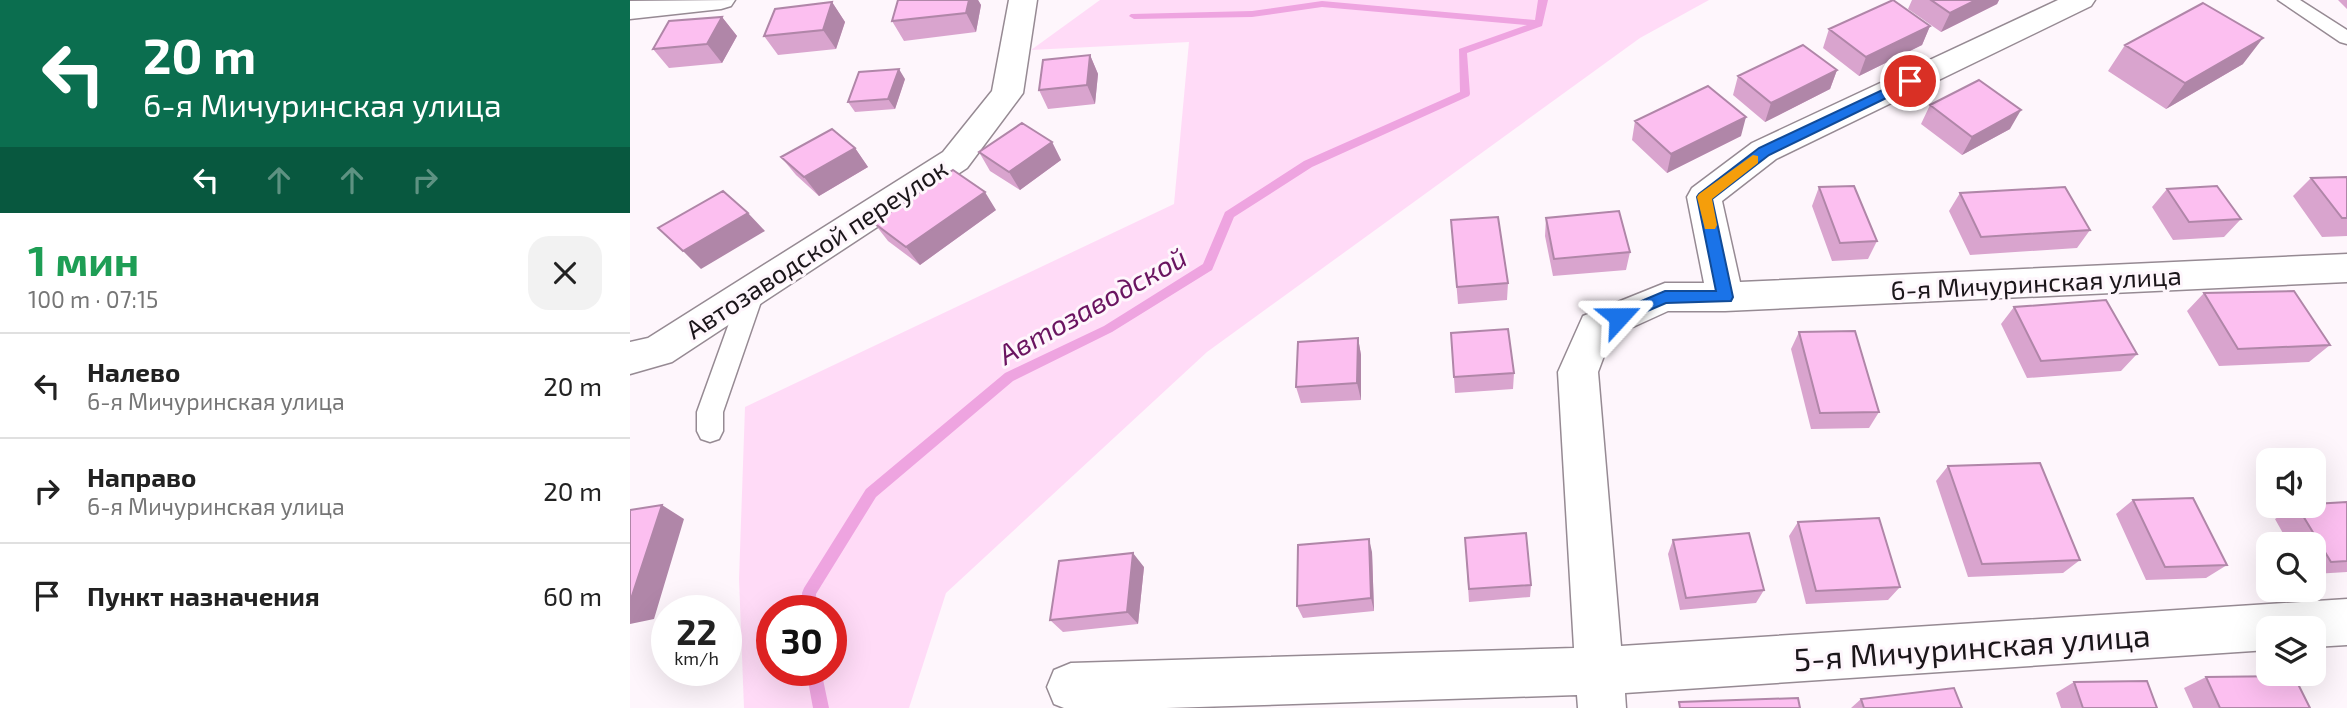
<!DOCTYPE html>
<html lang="ru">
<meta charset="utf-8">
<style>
body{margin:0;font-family:"Exo 2",sans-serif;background:#f2f2f2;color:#222;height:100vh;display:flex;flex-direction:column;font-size:26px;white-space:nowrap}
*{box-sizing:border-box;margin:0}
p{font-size:23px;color:#767676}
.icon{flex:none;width:38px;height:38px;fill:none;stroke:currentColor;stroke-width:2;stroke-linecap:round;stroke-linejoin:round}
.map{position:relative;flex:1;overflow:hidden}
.details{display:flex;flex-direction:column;background:#fff;width:630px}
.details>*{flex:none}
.top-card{background:#0b6e4f;color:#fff;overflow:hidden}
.tools{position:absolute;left:1626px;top:448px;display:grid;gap:14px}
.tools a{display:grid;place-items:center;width:70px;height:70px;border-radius:14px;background:#fff;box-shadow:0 7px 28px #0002;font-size:35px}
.speed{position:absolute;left:21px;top:595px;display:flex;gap:14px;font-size:35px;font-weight:700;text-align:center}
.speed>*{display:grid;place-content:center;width:91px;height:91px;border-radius:50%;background:#fff;box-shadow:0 7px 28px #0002;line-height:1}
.speed small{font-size:18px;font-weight:400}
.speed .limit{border:10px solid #d22;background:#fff;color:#111}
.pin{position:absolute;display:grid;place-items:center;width:60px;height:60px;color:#fff;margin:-30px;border:4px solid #fff;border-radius:50%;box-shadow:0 2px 7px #0007}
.me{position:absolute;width:77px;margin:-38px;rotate:66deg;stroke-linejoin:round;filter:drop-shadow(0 0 5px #0008)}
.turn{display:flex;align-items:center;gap:24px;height:147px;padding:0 28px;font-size:32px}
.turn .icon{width:91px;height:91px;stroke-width:2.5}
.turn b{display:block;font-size:49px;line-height:60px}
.lanes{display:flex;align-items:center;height:66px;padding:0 28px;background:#0003;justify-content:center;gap:35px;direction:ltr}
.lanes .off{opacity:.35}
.round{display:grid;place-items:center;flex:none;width:74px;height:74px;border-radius:21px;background:#f2f2f2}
.headline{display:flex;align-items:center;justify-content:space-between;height:119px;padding:0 28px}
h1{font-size:42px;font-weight:700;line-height:52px;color:#1e9e55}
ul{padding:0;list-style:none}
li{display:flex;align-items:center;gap:21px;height:105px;padding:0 28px;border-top:2px solid #e0e0e0}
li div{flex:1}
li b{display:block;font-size:26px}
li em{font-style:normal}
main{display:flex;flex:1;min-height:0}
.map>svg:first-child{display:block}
.green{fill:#ffdbf7;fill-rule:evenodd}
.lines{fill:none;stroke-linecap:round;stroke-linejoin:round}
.stream{fill:#eea4e0;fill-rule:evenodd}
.lane-casing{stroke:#968a93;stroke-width:3}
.street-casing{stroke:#968a93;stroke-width:3}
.lane{fill:#fff;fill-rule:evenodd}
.street{fill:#fff;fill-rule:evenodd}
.wall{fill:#d9a4ce}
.shaded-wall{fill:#b086a8}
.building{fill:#fcbff0;stroke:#b086a8;stroke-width:2}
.route{fill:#1a73e8;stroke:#114b97;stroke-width:2}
.slow{fill:#f59e0b}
.labels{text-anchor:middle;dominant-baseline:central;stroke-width:6;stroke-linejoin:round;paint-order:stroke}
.street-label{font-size:26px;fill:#1b161a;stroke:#fef6fc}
.water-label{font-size:28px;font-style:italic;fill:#6a1460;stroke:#fef6fc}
.near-street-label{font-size:32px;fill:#1b161a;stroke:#fef6fc}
</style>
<main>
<section class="details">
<div class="top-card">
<div class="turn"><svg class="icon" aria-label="left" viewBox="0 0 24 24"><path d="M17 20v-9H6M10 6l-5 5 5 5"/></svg><div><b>20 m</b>6-я Мичуринская улица</div></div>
<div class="lanes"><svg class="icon" aria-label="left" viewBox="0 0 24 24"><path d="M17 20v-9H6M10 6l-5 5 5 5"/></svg><svg class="icon off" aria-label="ahead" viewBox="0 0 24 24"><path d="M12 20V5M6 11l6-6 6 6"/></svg><svg class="icon off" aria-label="ahead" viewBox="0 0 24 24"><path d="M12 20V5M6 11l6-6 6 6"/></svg><svg class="icon off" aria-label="right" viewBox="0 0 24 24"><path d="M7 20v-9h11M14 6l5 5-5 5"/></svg></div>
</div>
<div class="headline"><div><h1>1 мин</h1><p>100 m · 07:15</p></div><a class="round"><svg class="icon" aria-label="close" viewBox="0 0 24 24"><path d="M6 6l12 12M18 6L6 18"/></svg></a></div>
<ul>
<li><svg class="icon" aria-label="left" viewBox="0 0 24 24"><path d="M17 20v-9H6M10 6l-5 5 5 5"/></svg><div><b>Налево</b><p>6-я Мичуринская улица</p></div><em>20 m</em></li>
<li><svg class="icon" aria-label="right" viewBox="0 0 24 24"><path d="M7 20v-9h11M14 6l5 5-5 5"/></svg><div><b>Направо</b><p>6-я Мичуринская улица</p></div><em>20 m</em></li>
<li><svg class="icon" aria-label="arrive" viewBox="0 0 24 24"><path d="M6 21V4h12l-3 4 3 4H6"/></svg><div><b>Пункт назначения</b></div><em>60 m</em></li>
</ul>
</section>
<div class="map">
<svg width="1717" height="708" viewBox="0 0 1717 708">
<rect width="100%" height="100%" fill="#fef6fc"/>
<!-- green -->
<path class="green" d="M 470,0 L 1079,0 L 1010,38 L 577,352 L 316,593 L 279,708 L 114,708 L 109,579 L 115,407 L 544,204 L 559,42 L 401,50 ZM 142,611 L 201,611 L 201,670 L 142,670 Z"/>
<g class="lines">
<!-- stream -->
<path class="stream" d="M 908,0 L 918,0 L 912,26 L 837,53 L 840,94 L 839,96 L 682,167 L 604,217 L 582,270 L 482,332 L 383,381 L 246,497 L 186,594 L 187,611 L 173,611 L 172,593 L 174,588 L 236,489 L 375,373 L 474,326 L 573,264 L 595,212 L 674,161 L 830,92 L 829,49 L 897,25 L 692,7 L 622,17 L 504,19 L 499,16 L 501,14 L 622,11 L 692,1 L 905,20 Z
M 176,670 L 191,670 L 199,708 L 183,708 Z"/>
<!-- lane casing -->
<g class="lane-casing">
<path id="lane" d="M 1648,0 L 1670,0 L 1717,30 L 1717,44 L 1710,42 Z
M 123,281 L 131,284 L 135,290 L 93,412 L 93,431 L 89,439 L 80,442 L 71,439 L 67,431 L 67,412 L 111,290 L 115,284 Z"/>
</g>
<!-- street casing -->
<g class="street-casing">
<path id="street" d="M 105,0 L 101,6 L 91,9 L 0,19 L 0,1 Z
M 379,0 L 407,0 L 393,93 L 337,168 L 42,362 L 0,374 L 0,342 L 18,338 L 313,152 L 362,91 Z
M 1428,0 L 1465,0 L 1461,6 L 1146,159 L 1092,201 L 1110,282 L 1717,254 L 1717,282 L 1095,311 L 1038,311 L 981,337 L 968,372 L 991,646 L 1717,599 L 1717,645 L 1684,647 L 1684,628 L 1638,628 L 1638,650 L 995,693 L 996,708 L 948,708 L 947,695 L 536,708 L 434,708 L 424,704 L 417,687 L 424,670 L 441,663 L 944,648 L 928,372 L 953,316 L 1035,283 L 1074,283 L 1057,197 L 1062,188 L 1122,143 Z"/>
</g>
<!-- lane -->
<use href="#lane" class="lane"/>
<!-- street -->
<use href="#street" class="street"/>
</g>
<!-- wall -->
<path class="wall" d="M 268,0 L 348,0 L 351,5 L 346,32 L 274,41 L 262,21 Z
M 1282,0 L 1369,0 L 1367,4 L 1311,32 L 1278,9 Z
M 1708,0 L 1717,0 L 1717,9 Z
M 202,2 L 215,22 L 206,49 L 148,55 L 134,36 Z
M 92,17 L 107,36 L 92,63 L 39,68 L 23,49 Z
M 1300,26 L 1292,45 L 1229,76 L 1193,48 L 1199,29 Z
M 1495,45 L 1613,64 L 1536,109 L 1478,71 Z
M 460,55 L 468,74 L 465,104 L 418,109 L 409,90 Z
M 1207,70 L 1200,89 L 1135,122 L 1103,95 L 1108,76 Z
M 275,79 L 265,109 L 225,112 L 218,102 Z
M 1300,105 L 1380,129 L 1332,155 L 1291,124 Z
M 1005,121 L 1111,136 L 1037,173 L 1002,140 Z
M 422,142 L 431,160 L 390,190 L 360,171 L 349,152 Z
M 225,148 L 238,167 L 189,196 L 166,175 L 151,157 Z
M 1717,177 L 1717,236 L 1692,237 L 1663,196 L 1681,178 Z
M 1189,187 L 1247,241 L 1238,259 L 1202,261 L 1182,206 Z
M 1537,189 L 1611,219 L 1594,237 L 1543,240 L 1522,207 Z
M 1330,193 L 1460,230 L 1447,248 L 1340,255 L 1319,211 Z
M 366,210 L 290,265 L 258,241 L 244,223 Z
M 916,218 L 1000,252 L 996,270 L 923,276 L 915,236 Z
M 821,220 L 878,283 L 877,300 L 828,304 Z
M 1574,293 L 1700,345 L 1679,362 L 1589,366 L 1557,311 Z
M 1384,307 L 1507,354 L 1491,371 L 1397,378 L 1371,324 Z
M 1169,332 L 1249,412 L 1239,428 L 1181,429 L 1161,349 Z
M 821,333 L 884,373 L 883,389 L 825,393 Z
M 728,338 L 731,355 L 731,400 L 671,403 L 666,387 Z
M 1318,466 L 1450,560 L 1433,573 L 1338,577 L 1306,481 Z
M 1503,500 L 1597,565 L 1576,578 L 1516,580 L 1486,514 Z
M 1717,502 L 1717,572 L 1684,574 L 1684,544 L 1659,544 L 1645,519 L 1666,506 L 1684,506 Z
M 1168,522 L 1270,587 L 1258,600 L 1176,604 L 1159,536 Z
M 835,538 L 901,585 L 900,597 L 839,602 Z
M 1043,540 L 1134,590 L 1126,603 L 1050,610 L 1038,554 Z
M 742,552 L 744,611 L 673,618 L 667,606 Z
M 514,567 L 508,624 L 433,632 L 420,620 Z
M 1576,677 L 1680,708 L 1563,708 L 1554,688 Z
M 1444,682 L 1527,708 L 1431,708 L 1426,693 Z
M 1231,699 L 1332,708 L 1221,708 Z"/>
<!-- shaded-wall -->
<path class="shaded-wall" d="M 339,0 L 348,0 L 351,5 L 346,32 L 336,13 Z
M 1346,0 L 1369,0 L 1367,4 L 1311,32 L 1320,13 Z
M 202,2 L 215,22 L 206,49 L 193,30 Z
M 92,17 L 107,36 L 92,63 L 77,44 Z
M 1300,26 L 1292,45 L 1229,76 L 1236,57 Z
M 1633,38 L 1613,64 L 1536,109 L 1555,83 Z
M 460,55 L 468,74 L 465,104 L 457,85 Z
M 269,69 L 275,79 L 265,109 L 258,99 Z
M 1207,70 L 1200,89 L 1135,122 L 1141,103 Z
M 1391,110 L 1380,129 L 1332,155 L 1342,137 Z
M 1116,117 L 1111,136 L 1037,173 L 1041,154 Z
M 422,142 L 431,160 L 390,190 L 379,172 Z
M 225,148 L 238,167 L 189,196 L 174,177 Z
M 355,192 L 366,210 L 290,265 L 276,247 Z
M 118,213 L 135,231 L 71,269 L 53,251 Z
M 728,338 L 731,355 L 731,400 L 727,383 Z
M 32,505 L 54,519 L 24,619 L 0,624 L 0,602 Z
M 739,539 L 742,552 L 744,611 L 741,598 Z
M 503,553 L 514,567 L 508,624 L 497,612 Z"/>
<!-- building -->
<path class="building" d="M 268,0 L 339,0 L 336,13 L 262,21 Z
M 1263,0 L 1300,26 L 1236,57 L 1199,29 Z
M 1301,0 L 1346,0 L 1320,13 Z
M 202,2 L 193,30 L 134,36 L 145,9 Z
M 1573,3 L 1633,38 L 1555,83 L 1495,45 Z
M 92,17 L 77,44 L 23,49 L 39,21 Z
M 1173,45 L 1207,70 L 1141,103 L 1108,76 Z
M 460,55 L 457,85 L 409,90 L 413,60 Z
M 269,69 L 258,99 L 218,102 L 229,72 Z
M 1349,80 L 1391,110 L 1342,137 L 1300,105 Z
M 1078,86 L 1116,117 L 1041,154 L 1005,121 Z
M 392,123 L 422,142 L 379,172 L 349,152 Z
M 202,129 L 225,148 L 174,177 L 151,157 Z
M 323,170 L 355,192 L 276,247 L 244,223 Z
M 1717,177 L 1717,218 L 1712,218 L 1681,178 Z
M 1224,186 L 1247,241 L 1210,243 L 1189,187 Z
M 1587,186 L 1611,219 L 1559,222 L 1537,189 Z
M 1435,187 L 1460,230 L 1351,237 L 1330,193 Z
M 93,191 L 118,213 L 53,251 L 28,228 Z
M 989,211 L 1000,252 L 924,259 L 916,218 Z
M 868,217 L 878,283 L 827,287 L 821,220 Z
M 1664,291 L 1700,345 L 1608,349 L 1574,293 Z
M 1476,300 L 1507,354 L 1411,361 L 1384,307 Z
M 878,329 L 884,373 L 824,377 L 821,333 Z
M 1225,331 L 1249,412 L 1190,413 L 1169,332 Z
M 728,338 L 727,383 L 666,387 L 668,342 Z
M 1410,463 L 1450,560 L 1352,564 L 1318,466 Z
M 1563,498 L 1597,565 L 1535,567 L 1503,500 Z
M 1717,502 L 1717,561 L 1701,562 L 1667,506 L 1684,506 L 1684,504 Z
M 32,505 L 0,602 L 0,510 Z
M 1249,518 L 1270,587 L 1186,591 L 1168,522 Z
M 896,533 L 901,585 L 839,589 L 835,538 Z
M 1119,533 L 1134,590 L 1056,598 L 1043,540 Z
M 739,539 L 741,598 L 667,606 L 668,545 Z
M 503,553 L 497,612 L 420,620 L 429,561 Z
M 1664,676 L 1680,708 L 1590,708 L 1576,677 Z
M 1517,681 L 1527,708 L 1453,708 L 1444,682 Z
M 1324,688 L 1332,708 L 1234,708 L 1231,699 Z
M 1168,698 L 1170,708 L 1050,708 L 1049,702 Z"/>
<!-- route -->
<path class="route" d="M 1280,77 L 1285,78 L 1285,84 L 1139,155 L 1082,199 L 1103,297 L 1101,301 L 1036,303 L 994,321 L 983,321 L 981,317 L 983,313 L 1035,291 L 1086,291 L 1067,197 L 1069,194 L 1129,148 Z"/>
<!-- slow -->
<path class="slow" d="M 1123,155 L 1128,156 L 1128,163 L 1082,199 L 1087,225 L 1085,229 L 1075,229 L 1067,197 L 1069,194 Z"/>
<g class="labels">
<!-- street labels -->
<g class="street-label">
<text transform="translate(186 248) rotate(-33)">Автозаводской переулок</text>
<text transform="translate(1406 282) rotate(-3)">6-я Мичуринская улица</text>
</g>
<!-- water labels -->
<g class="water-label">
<text transform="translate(462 305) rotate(-29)">Автозаводской</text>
</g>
<!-- near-street labels -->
<g class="near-street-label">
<text transform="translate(1342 646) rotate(-4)">5-я Мичуринская улица</text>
</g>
</g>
</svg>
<div class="tools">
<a><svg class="icon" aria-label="sound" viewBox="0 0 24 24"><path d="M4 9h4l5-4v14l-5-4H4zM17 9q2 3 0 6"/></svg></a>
<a><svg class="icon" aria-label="search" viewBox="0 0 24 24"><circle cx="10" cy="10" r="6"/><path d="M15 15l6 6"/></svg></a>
<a><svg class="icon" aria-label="layers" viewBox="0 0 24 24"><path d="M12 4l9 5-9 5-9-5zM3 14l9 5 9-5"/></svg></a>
</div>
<div class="speed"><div>22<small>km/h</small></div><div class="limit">30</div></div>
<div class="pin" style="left:1280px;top:81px;background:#d93025"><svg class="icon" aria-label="arrive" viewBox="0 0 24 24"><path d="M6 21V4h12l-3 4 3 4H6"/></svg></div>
<svg class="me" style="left:989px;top:317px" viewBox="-20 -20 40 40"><path d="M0-17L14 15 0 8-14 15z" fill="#1a73e8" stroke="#fff" stroke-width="4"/></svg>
</div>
</main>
